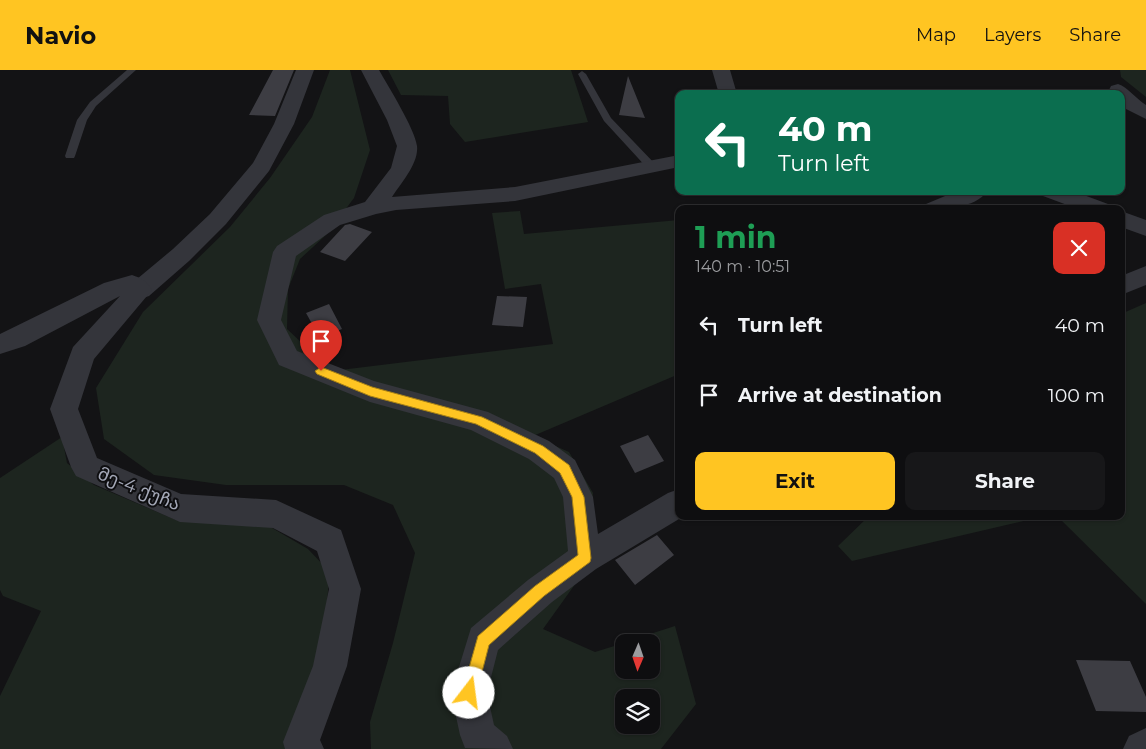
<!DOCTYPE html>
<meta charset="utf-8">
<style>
body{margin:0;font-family:Montserrat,"Noto Sans Georgian",sans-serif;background:#171719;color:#f1f3f6;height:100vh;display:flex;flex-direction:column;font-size:19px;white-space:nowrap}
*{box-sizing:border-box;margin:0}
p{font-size:16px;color:#9b9c9f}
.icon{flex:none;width:28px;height:28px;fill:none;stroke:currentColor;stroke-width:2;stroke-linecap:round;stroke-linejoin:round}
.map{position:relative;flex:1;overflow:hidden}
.drawer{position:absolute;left:675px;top:135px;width:450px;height:315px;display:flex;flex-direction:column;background:#0e0e10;border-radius:10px;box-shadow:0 1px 4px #0004,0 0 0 1px #2e2e30}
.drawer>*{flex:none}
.hud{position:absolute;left:675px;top:20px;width:450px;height:105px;border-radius:10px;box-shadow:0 1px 4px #0004,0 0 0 1px #2e2e30;background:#0b6e4f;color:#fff;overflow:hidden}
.needle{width:32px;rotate:182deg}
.buttons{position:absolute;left:615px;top:564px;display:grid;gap:10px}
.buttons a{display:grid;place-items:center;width:45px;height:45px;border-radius:10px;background:#0e0e10;box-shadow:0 1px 4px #0004,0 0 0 1px #2e2e30;font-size:25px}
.pin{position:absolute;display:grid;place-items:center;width:42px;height:42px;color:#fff;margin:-51px -21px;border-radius:50% 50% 50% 0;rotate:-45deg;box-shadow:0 0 5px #0007}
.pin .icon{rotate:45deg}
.me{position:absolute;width:55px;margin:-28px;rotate:15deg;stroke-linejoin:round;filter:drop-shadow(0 0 4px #0008)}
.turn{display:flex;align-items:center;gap:18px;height:105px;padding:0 20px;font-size:22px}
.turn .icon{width:65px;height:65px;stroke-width:2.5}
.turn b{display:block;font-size:35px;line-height:42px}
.round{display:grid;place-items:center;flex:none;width:52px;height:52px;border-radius:10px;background:#171719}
.overview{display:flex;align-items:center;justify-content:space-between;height:85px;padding:0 20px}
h1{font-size:30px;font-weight:700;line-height:38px;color:#1e9e55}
.button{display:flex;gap:10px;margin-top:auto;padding:10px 20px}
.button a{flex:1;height:58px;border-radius:10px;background:#ffc522;color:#111;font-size:20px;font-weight:700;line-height:58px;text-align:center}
.button a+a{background:#171719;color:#f1f3f6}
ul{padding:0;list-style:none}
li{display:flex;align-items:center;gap:15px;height:70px;padding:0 20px}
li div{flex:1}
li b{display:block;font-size:19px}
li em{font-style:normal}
header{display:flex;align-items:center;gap:30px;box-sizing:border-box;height:70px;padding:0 25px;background:#ffc522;color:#111}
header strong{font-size:24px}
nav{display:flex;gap:28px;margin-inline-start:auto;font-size:18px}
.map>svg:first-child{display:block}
.green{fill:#1d251f;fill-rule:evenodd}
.building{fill:#3d3d43}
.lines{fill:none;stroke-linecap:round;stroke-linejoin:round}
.service{fill:#34353b;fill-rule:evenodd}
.minor{fill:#34353b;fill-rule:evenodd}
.tertiary{fill:#34353b;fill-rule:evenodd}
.route{fill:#ffc522;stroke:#a68016}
.labels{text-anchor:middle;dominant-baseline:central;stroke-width:4;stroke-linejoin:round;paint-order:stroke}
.street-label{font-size:18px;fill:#a4a8b7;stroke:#0e0e10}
</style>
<header>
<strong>Navio</strong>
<nav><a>Map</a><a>Layers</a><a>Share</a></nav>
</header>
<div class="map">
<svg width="1146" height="679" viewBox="0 0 1146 679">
<rect width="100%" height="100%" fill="#131315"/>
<!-- green -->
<path class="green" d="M 330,0 L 350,0 L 370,80 L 354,128 L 326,165 L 300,189 L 288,219 L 287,259 L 332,301 L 553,274 L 541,214 L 505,219 L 492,143 L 520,141 L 524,164 L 679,150 L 679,304 L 533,366 L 569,382 L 593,423 L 586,499 L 543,559 L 595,582 L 624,573 L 624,600 L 651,600 L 651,572 L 625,572 L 675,556 L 696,634 L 661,679 L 371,679 L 370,652 L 393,573 L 415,483 L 393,435 L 344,415 L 226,415 L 154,405 L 104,369 L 96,318 L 143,242 L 230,157 L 270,108 L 312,47 ZM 624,628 L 651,628 L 651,655 L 624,655 Z
M 388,0 L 571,0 L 588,52 L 465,72 L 450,54 L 448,26 L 401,25 Z
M 1120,0 L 1146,0 L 1146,27 L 1121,7 Z
M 1146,233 L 1146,534 L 1057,446 L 1121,446 L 1121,244 Z
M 62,367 L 67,393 L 94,415 L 176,450 L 267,455 L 308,479 L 329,501 C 328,561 309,624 287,679 L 0,679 L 0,626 L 41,541 L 3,526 L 0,520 L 0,408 Z
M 869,446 L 1045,446 L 852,491 L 838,476 Z"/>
<!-- building -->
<path class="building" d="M 273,0 L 294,0 L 275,46 L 249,45 Z
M 628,6 L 645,48 L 619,45 Z
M 350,154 L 372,162 L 345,191 L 320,182 L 345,155 Z
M 497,226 L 527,227 L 523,257 L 492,255 Z
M 329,234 L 342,259 L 320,268 L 306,243 Z
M 648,365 L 664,391 L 635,403 L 620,376 Z
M 657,465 L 674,485 L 635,515 L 615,490 Z
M 1076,590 L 1130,591 L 1146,627 L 1146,642 L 1096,641 Z"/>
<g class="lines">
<!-- service -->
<path class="service" d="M 127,0 L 136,0 L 96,36 L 87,50 L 75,86 L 74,88 L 66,88 L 65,86 L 77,50 L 90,32 Z
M 582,1 L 586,4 L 611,48 L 657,96 L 658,98 L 657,100 L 649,100 L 604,51 L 578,4 Z"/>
<!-- minor -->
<path class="minor" d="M 296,0 L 314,0 L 294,54 L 269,101 L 226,154 L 189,191 L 149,226 L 140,229 L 131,226 L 128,220 L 131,214 L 173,179 L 210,144 L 253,93 L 274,54 Z
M 361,0 L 379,0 C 388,16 415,59 417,76 C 419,93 401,113 392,127 L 515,117 L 679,85 L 679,97 L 515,131 L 396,140 L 376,144 L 340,155 L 296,186 L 281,250 L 297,281 L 374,311 L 488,342 L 549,371 L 575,390 L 593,427 L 598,464 L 668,423 L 679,419 L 679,446 L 684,446 L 596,499 L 552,532 L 498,580 L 487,623 L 494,655 L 507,666 L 513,679 L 465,678 L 460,665 L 451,623 L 471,558 L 528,510 L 568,481 L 563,427 L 554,408 L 529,389 L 471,360 L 370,332 L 279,295 L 257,250 L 273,182 L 277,176 L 324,145 L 365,132 L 391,98 L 397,76 L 387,50 Z
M 712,0 L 730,0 L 737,24 L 719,24 Z
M 1118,14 C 1128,17 1136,29 1146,35 L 1146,49 L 1122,37 L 1121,24 L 1111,24 L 1109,20 L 1111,16 Z
M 957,121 L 987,121 C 976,139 941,139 923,139 L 926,134 Z
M 1041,121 L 1073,121 L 1108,134 L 1111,139 L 1078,139 L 1043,126 Z
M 1121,141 L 1146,150 L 1146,166 L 1121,157 Z
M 1146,196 L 1146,215 L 1121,225 L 1121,206 Z
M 1146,658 L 1146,679 L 1123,679 L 1129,666 Z"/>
<!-- tertiary -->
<path class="tertiary" d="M 132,205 C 141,208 147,211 152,220 L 94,289 L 78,339 L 97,388 L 181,424 L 276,430 L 341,460 L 361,519 L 347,596 L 320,670 L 324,679 L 285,679 L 283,672 L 313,596 L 329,519 L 317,481 L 273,458 L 180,452 L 76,406 L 71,397 L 50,339 L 73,277 L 120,226 L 25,276 L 0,284 L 0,264 L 104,213 Z"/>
</g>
<!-- route -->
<path class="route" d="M 321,297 L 372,317 L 482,347 L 543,376 L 569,395 L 584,427 L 591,488 L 590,492 L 544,526 L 489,575 L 475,629 L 469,631 L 464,629 L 462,623 L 478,566 L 535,516 L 578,485 L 572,427 L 560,403 L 535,383 L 476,354 L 370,326 L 317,304 L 315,301 Z"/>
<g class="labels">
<!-- street labels -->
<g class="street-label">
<text transform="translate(139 419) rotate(22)">მე-4 ქუჩა</text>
</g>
</g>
</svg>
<div class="buttons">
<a><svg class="needle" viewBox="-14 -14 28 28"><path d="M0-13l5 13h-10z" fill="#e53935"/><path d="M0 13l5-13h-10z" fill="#9b9c9f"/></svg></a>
<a><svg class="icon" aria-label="layers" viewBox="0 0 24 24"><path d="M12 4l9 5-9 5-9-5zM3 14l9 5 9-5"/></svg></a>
</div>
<div class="pin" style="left:321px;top:301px;background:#d93025"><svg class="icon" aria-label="arrive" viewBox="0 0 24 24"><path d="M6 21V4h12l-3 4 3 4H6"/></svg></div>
<svg class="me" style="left:469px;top:623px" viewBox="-20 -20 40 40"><circle r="19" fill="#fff"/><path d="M0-13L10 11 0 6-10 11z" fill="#ffc522"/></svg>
<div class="hud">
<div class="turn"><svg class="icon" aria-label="left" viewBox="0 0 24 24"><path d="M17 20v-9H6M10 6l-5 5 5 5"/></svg><div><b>40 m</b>Turn left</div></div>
</div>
<section class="drawer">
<div class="overview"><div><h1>1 min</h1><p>140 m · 10:51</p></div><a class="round" style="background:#d93025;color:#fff"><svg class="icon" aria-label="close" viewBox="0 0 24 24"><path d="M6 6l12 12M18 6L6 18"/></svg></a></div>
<ul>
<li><svg class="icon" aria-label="left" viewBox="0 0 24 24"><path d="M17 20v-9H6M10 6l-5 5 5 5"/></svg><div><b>Turn left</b></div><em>40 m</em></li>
<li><svg class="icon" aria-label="arrive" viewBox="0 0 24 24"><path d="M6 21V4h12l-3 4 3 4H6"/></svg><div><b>Arrive at destination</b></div><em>100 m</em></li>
</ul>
<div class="button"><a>Exit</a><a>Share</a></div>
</section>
</div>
